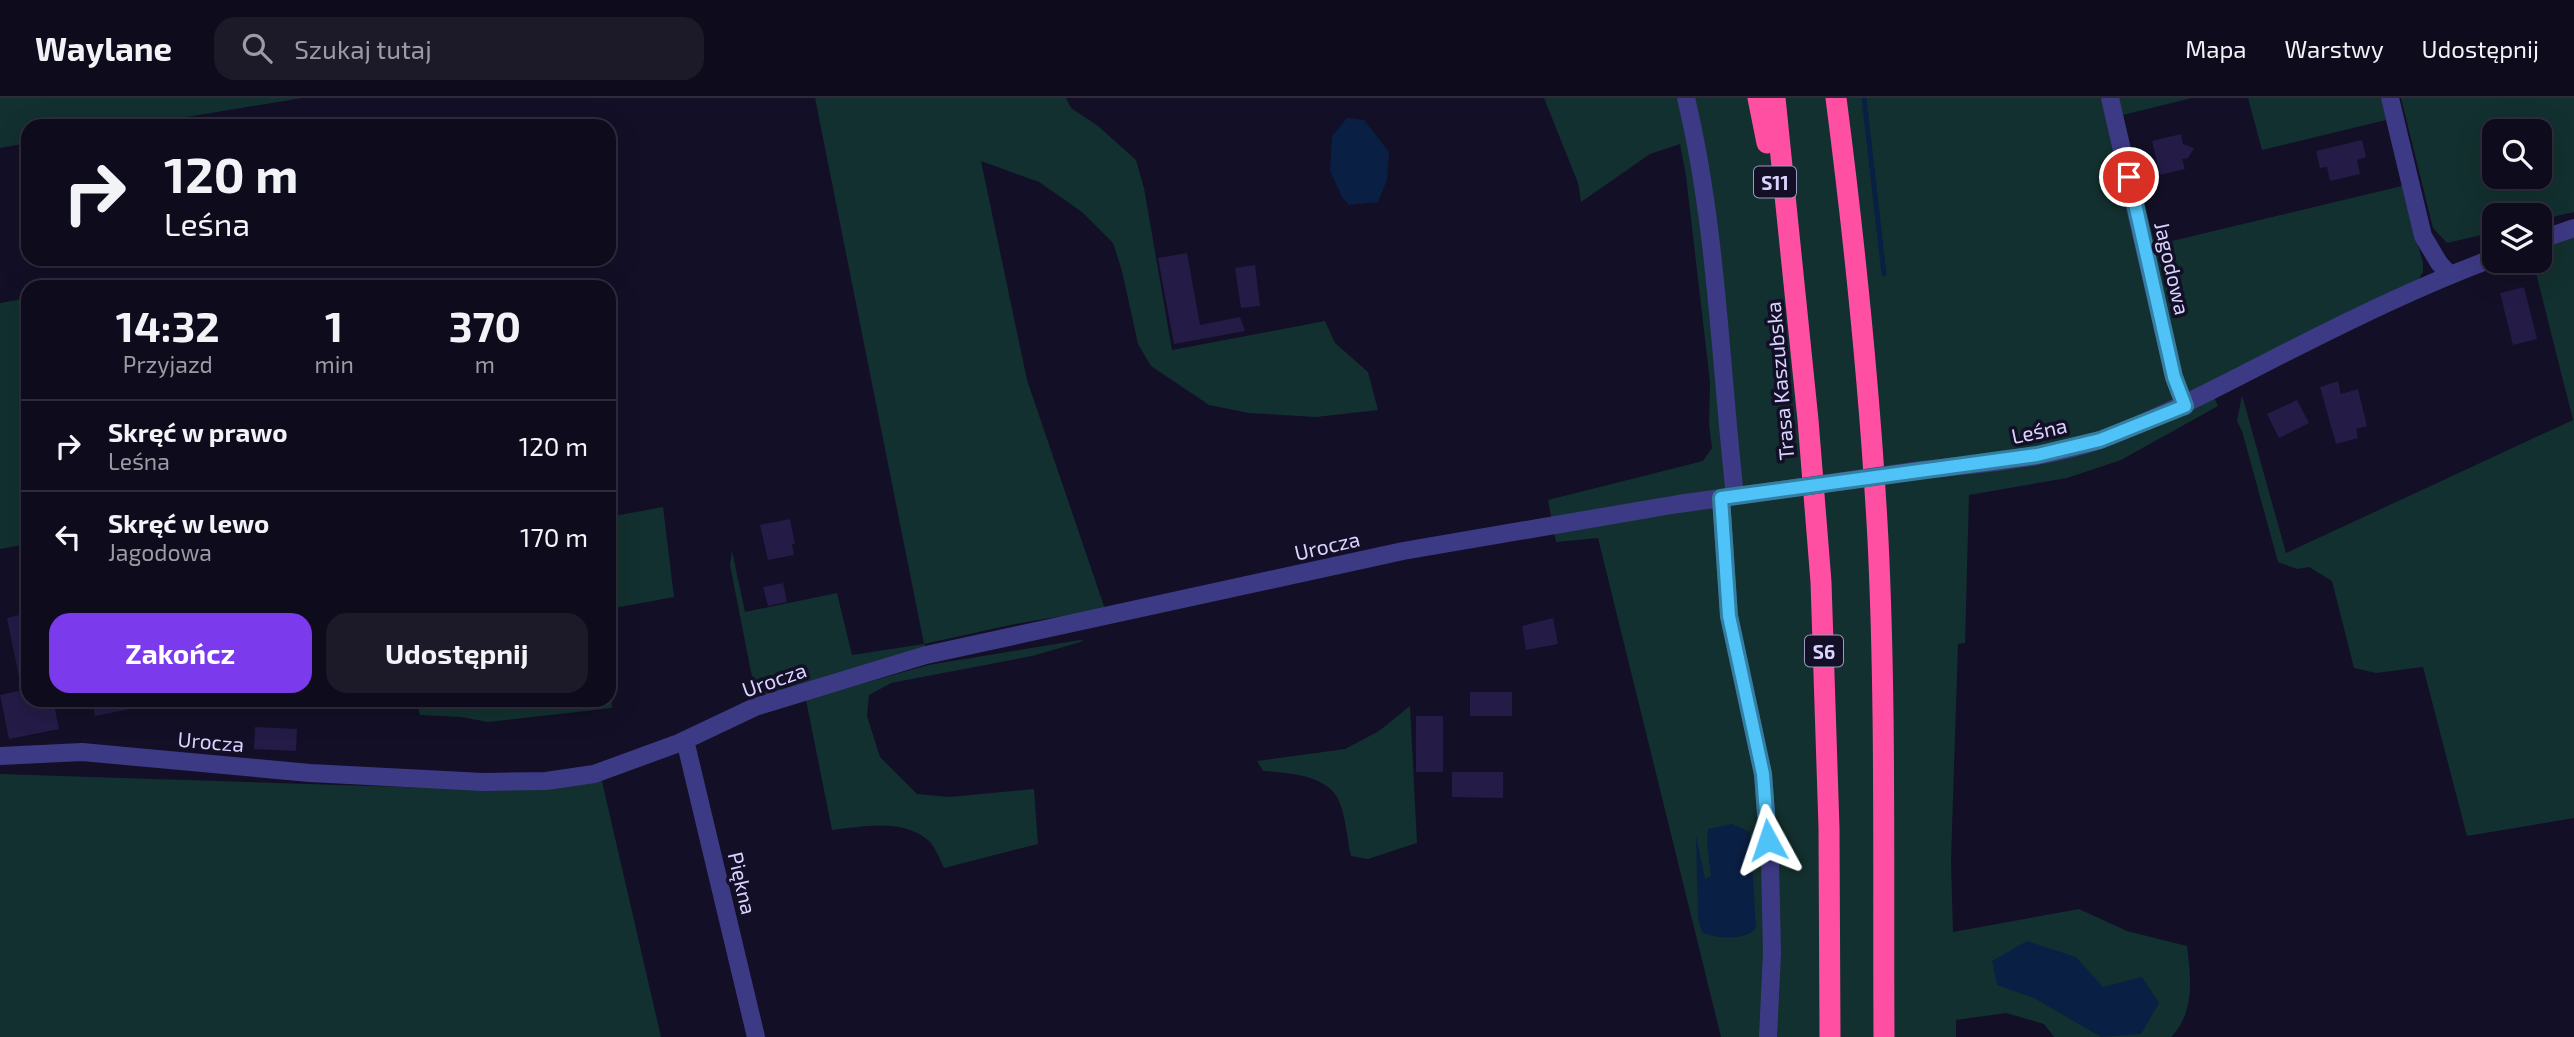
<!DOCTYPE html>
<html lang="pl">
<meta charset="utf-8">
<style>
body{margin:0;font-family:"Exo 2",sans-serif;background:#1c1929;color:#f1f3f6;height:100vh;display:flex;flex-direction:column;font-size:26px;white-space:nowrap}
*{box-sizing:border-box;margin:0}
p{font-size:23px;color:#9b9ba3}
.icon{flex:none;width:38px;height:38px;fill:none;stroke:currentColor;stroke-width:2;stroke-linecap:round;stroke-linejoin:round}
.map{position:relative;flex:1;overflow:hidden}
.details{position:absolute;left:21px;top:182px;width:595px;height:427px;display:flex;flex-direction:column;background:#0e0b1c;border-radius:21px;box-shadow:0 7px 28px #0002,0 0 0 2px #2e2b3b}
.details>*{flex:none}
.banner{position:absolute;left:21px;top:21px;width:595px;height:147px;border-radius:21px;box-shadow:0 7px 28px #0002,0 0 0 2px #2e2b3b;background:#0e0b1c;color:#f1f3f6;overflow:hidden}
.fabs{position:absolute;left:2482px;top:21px;display:grid;gap:14px}
.fabs a{display:grid;place-items:center;width:70px;height:70px;border-radius:14px;background:#0e0b1c;box-shadow:0 7px 28px #0002,0 0 0 2px #2e2b3b;font-size:35px}
.pin{position:absolute;display:grid;place-items:center;width:60px;height:60px;color:#fff;margin:-30px;border:4px solid #fff;border-radius:50%;box-shadow:0 2px 7px #0007}
.me{position:absolute;width:77px;margin:-38px;rotate:355deg;stroke-linejoin:round;filter:drop-shadow(0 0 5px #0008)}
.turn{display:flex;align-items:center;gap:24px;height:147px;padding:0 28px;font-size:32px}
.turn .icon{width:91px;height:91px;stroke-width:2.5}
.turn b{display:block;font-size:49px;line-height:60px}
.eta{display:flex;justify-content:space-evenly;align-items:center;height:119px;text-align:center}
.eta b{font-size:42px;font-weight:700;line-height:49px}
.primary-button{display:flex;gap:14px;margin-top:auto;padding:14px 28px}
.primary-button a{flex:1;height:80px;border-radius:21px;background:#7c3aed;color:#fff;font-size:28px;font-weight:700;line-height:80px;text-align:center}
.primary-button a+a{background:#1c1929;color:#f1f3f6}
ul{padding:0;list-style:none}
li{display:flex;align-items:center;gap:21px;height:91px;padding:0 28px;border-top:2px solid #2e2b3b}
li div{flex:1}
li b{display:block;font-size:26px}
li em{font-style:normal}
header{display:flex;align-items:center;gap:42px;box-sizing:border-box;height:98px;padding:0 35px;background:#0e0b1c;border-bottom:2px solid #2e2b3b}
header strong{font-size:33px}
nav{display:flex;gap:38px;margin-inline-start:auto;font-size:24px}
.search{width:490px;height:63px;background:#1c1929;display:flex;align-items:center;gap:18px;box-sizing:border-box;padding:0 24px;border-radius:21px;color:#9b9ba3;font-size:26px}
.map>svg:first-child{display:block}
.green{fill:#12302f;fill-rule:evenodd}
.water{fill:#0a1f44}
.lines{fill:none;stroke-linecap:round;stroke-linejoin:round}
.stream{stroke:#0a1f44;stroke-width:5}
.building{fill:#241b47}
.minor{stroke:#3d3a85;stroke-width:18}
.highway{stroke:#ff4fa3;stroke-width:21}
.minor-bridge{stroke:#3d3a85;stroke-width:18}
.route-casing{stroke:#337fa1;stroke-width:18}
.route{stroke:#4fc3f7;stroke-width:12}
.labels{text-anchor:middle;dominant-baseline:central;stroke-width:7;stroke-linejoin:round;paint-order:stroke}
.shield{fill:#130f26;stroke:#9e99be;stroke-width:2}
.shield-label{font-size:19px;font-weight:bold;fill:#d9d4ff}
.street-label{font-size:21px;fill:#d9d4ff;stroke:#130f26}
</style>
<header>
<strong>Waylane</strong>
<div class="search"><svg class="icon" aria-label="search" viewBox="0 0 24 24"><circle cx="10" cy="10" r="6"/><path d="M15 15l6 6"/></svg>Szukaj tutaj</div>
<nav><a>Mapa</a><a>Warstwy</a><a>Udostępnij</a></nav>
</header>
<div class="map">
<svg width="2574" height="939" viewBox="0 0 2574 939">
<rect width="100%" height="100%" fill="#130f26"/>
<!-- green -->
<path class="green" d="M 0,0 L 302,0 L 133,28 L 28,28 L 28,45 L 0,50 Z
M 815,0 L 1066,0 L 1071,10 L 1098,28 L 1136,62 L 1144,90 L 1172,252 L 1325,223 L 1335,245 L 1368,274 L 1378,312 L 1316,319 L 1249,315 L 1209,307 L 1151,268 L 1138,246 L 1122,173 L 1113,145 L 1082,114 L 1039,84 L 981,63 L 1027,282 L 1105,511 L 1015,526 L 924,546 L 927,553 L 772,599 L 761,594 L 753,584 L 730,467 L 732,453 L 745,514 L 837,495 L 852,557 L 924,546 Z
M 1544,0 L 2192,0 L 2123,17 L 2155,147 L 2402,88 L 2423,165 L 2423,174 L 2416,186 L 2209,288 L 2218,308 L 2121,362 L 2067,380 L 1969,397 L 1965,545 L 1958,546 L 1951,763 L 1953,834 L 2079,811 L 2127,833 L 2187,848 C 2191,879 2195,915 2171,939 L 2054,939 L 2044,926 L 2006,915 L 1956,922 L 1956,939 L 1721,939 L 1598,440 L 1556,444 L 1548,402 L 1703,363 L 1712,350 L 1709,326 L 1710,284 L 1686,78 L 1680,46 L 1650,56 L 1581,104 L 1578,85 Z
M 2248,0 L 2381,0 L 2386,22 L 2262,52 Z
M 2401,0 L 2574,0 L 2574,114 L 2539,122 L 2539,117 L 2494,117 L 2494,134 L 2447,145 L 2433,130 ZM 2494,33 L 2539,33 L 2539,79 L 2494,79 Z
M 2574,138 L 2574,720 L 2467,738 L 2423,569 L 2376,575 L 2354,570 L 2332,483 L 2309,469 L 2297,471 L 2278,464 L 2242,333 L 2237,323 L 2242,297 L 2286,455 L 2573,322 L 2533,163 L 2539,163 L 2539,151 Z
M 28,200 L 28,446 L 0,451 L 0,205 Z
M 663,409 L 674,499 L 609,511 L 609,419 Z
M 1080,542 L 1084,543 L 1032,558 L 891,585 L 869,597 L 867,618 L 880,659 L 917,696 L 949,699 L 1034,691 L 1038,746 L 944,770 C 940,762 935,748 928,742 C 901,720 863,729 832,732 L 806,602 L 928,567 Z
M 609,577 L 612,610 L 488,624 L 461,619 L 420,617 L 416,602 L 609,602 Z
M 1410,608 L 1417,745 L 1368,761 L 1351,758 C 1347,741 1346,719 1339,703 C 1327,676 1287,675 1263,673 L 1257,663 L 1345,651 L 1379,633 Z
M 0,676 L 496,692 L 601,679 L 661,939 L 0,939 Z"/>
<!-- water -->
<path class="water" d="M 1347,20 L 1364,22 L 1389,54 L 1387,82 L 1378,104 L 1349,107 L 1342,99 L 1330,73 L 1332,38 Z
M 424,602 L 586,602 L 507,611 L 432,610 Z
M 1732,726 L 1750,734 L 1756,830 C 1748,843 1714,841 1702,834 L 1698,821 L 1696,737 L 1705,781 L 1711,778 L 1707,744 L 1708,731 Z
M 2027,843 L 2076,859 L 2103,889 L 2142,879 L 2159,905 L 2141,936 L 2101,939 L 2034,900 L 1997,887 L 1992,863 Z"/>
<g class="lines">
<!-- stream -->
<path class="stream" d="M 1864,0 L 1884,176"/>
</g>
<!-- building -->
<path class="building" d="M 2181,36 L 2183,46 L 2194,50 L 2188,60 L 2182,61 L 2185,71 L 2160,77 L 2152,43 Z
M 2362,42 L 2366,59 L 2357,62 L 2360,76 L 2330,83 L 2327,69 L 2320,70 L 2316,53 Z
M 1187,155 L 1200,227 L 1240,219 L 1245,233 L 1174,246 L 1158,160 Z
M 1255,167 L 1260,208 L 1241,210 L 1235,170 Z
M 2524,189 L 2537,241 L 2513,247 L 2500,195 Z
M 2338,283 L 2341,296 L 2358,291 L 2367,328 L 2356,331 L 2358,340 L 2336,346 L 2320,289 Z
M 2297,302 L 2309,325 L 2279,340 L 2267,316 Z
M 790,421 L 795,446 L 792,446 L 794,457 L 768,462 L 760,427 Z
M 783,485 L 787,504 L 768,508 L 763,489 Z
M 28,515 L 28,587 L 21,588 L 7,520 Z
M 1553,520 L 1558,546 L 1526,552 L 1522,528 Z
M 28,591 L 28,602 L 53,602 L 59,631 L 9,641 L 0,597 Z
M 1470,594 L 1512,594 L 1512,618 L 1470,618 Z
M 92,602 L 138,602 L 139,609 L 95,618 Z
M 1416,618 L 1443,618 L 1443,674 L 1416,674 Z
M 255,629 L 297,631 L 296,653 L 254,651 Z
M 1452,674 L 1503,674 L 1503,700 L 1452,699 Z"/>
<g class="lines">
<!-- minor -->
<path class="minor" d="M 1686,0 C 1717,130 1720,265 1735,398
M 2110,0 L 2174,279 L 2185,308
M 2390,0 L 2423,138 L 2439,165 L 2449,176
M 2539,142 L 2574,130
M 1914,373 C 1977,366 2043,362 2103,341 C 2165,318 2222,287 2281,257 C 2350,222 2421,187 2494,160
M 1721,400 L 1729,518 L 1763,676 L 1770,764 L 1772,855 L 1768,939
M 685,642 L 756,939
M 0,658 L 82,654 L 310,675 L 483,684 L 546,683 L 594,676 L 679,645 L 755,609 L 926,557 L 1403,453 L 1678,406 L 1773,393"/>
<!-- highway -->
<path class="highway" d="M 1758,0 L 1767,45
M 1775,0 L 1808,322 L 1821,484 L 1829,730 L 1830,939
M 1836,0 C 1855,147 1870,294 1878,442 C 1886,607 1883,773 1884,939"/>
<!-- minor-bridge -->
<path class="minor-bridge" d="M 1773,393 L 1914,373"/>
</g>
<g class="lines">
<!-- route casing -->
<g class="route-casing">
<path id="route" d="M 1768,742 L 1763,676 L 1729,518 L 1721,400 L 2037,357 L 2100,342 L 2185,308 L 2174,279 L 2129,79"/>
</g>
<!-- route -->
<use href="#route" class="route"/>
</g>
<g class="labels">
<!-- shield labels -->
<g class="shield">
<rect x="1754" y="68.5" width="42" height="31" rx="5"/>
<rect x="1805" y="537.5" width="38" height="31" rx="5"/>
</g>
<g class="shield-label">
<text x="1775" y="84">S11</text>
<text x="1824" y="553">S6</text>
</g>
<!-- street labels -->
<g class="street-label">
<text transform="translate(2173 170) rotate(77)">Jagodowa</text>
<text transform="translate(1779 283) rotate(-95)">Trasa Kaszubska</text>
<text transform="translate(2039 332) rotate(-12)">Leśna</text>
<text transform="translate(1327 447) rotate(-13)">Urocza</text>
<text transform="translate(774 581) rotate(-19)">Urocza</text>
<text transform="translate(211 643) rotate(5)">Urocza</text>
<text transform="translate(743 785) rotate(77)">Piękna</text>
</g>
</g>
</svg>
<div class="fabs">
<a><svg class="icon" aria-label="search" viewBox="0 0 24 24"><circle cx="10" cy="10" r="6"/><path d="M15 15l6 6"/></svg></a>
<a><svg class="icon" aria-label="layers" viewBox="0 0 24 24"><path d="M12 4l9 5-9 5-9-5zM3 14l9 5 9-5"/></svg></a>
</div>
<div class="pin" style="left:2129px;top:79px;background:#d93025"><svg class="icon" aria-label="arrive" viewBox="0 0 24 24"><path d="M6 21V4h12l-3 4 3 4H6"/></svg></div>
<svg class="me" style="left:1768px;top:742px" viewBox="-20 -20 40 40"><path d="M0-17L14 15 0 8-14 15z" fill="#4fc3f7" stroke="#fff" stroke-width="4"/></svg>
<div class="banner">
<div class="turn"><svg class="icon" aria-label="right" viewBox="0 0 24 24"><path d="M7 20v-9h11M14 6l5 5-5 5"/></svg><div><b>120 m</b>Leśna</div></div>
</div>
<section class="details">
<div class="eta">
<div><b>14:32</b><p>Przyjazd</p></div>
<div><b>1</b><p>min</p></div>
<div><b>370</b><p>m</p></div>
</div>
<ul>
<li><svg class="icon" aria-label="right" viewBox="0 0 24 24"><path d="M7 20v-9h11M14 6l5 5-5 5"/></svg><div><b>Skręć w prawo</b><p>Leśna</p></div><em>120 m</em></li>
<li><svg class="icon" aria-label="left" viewBox="0 0 24 24"><path d="M17 20v-9H6M10 6l-5 5 5 5"/></svg><div><b>Skręć w lewo</b><p>Jagodowa</p></div><em>170 m</em></li>
</ul>
<div class="primary-button"><a>Zakończ</a><a>Udostępnij</a></div>
</section>
</div>
